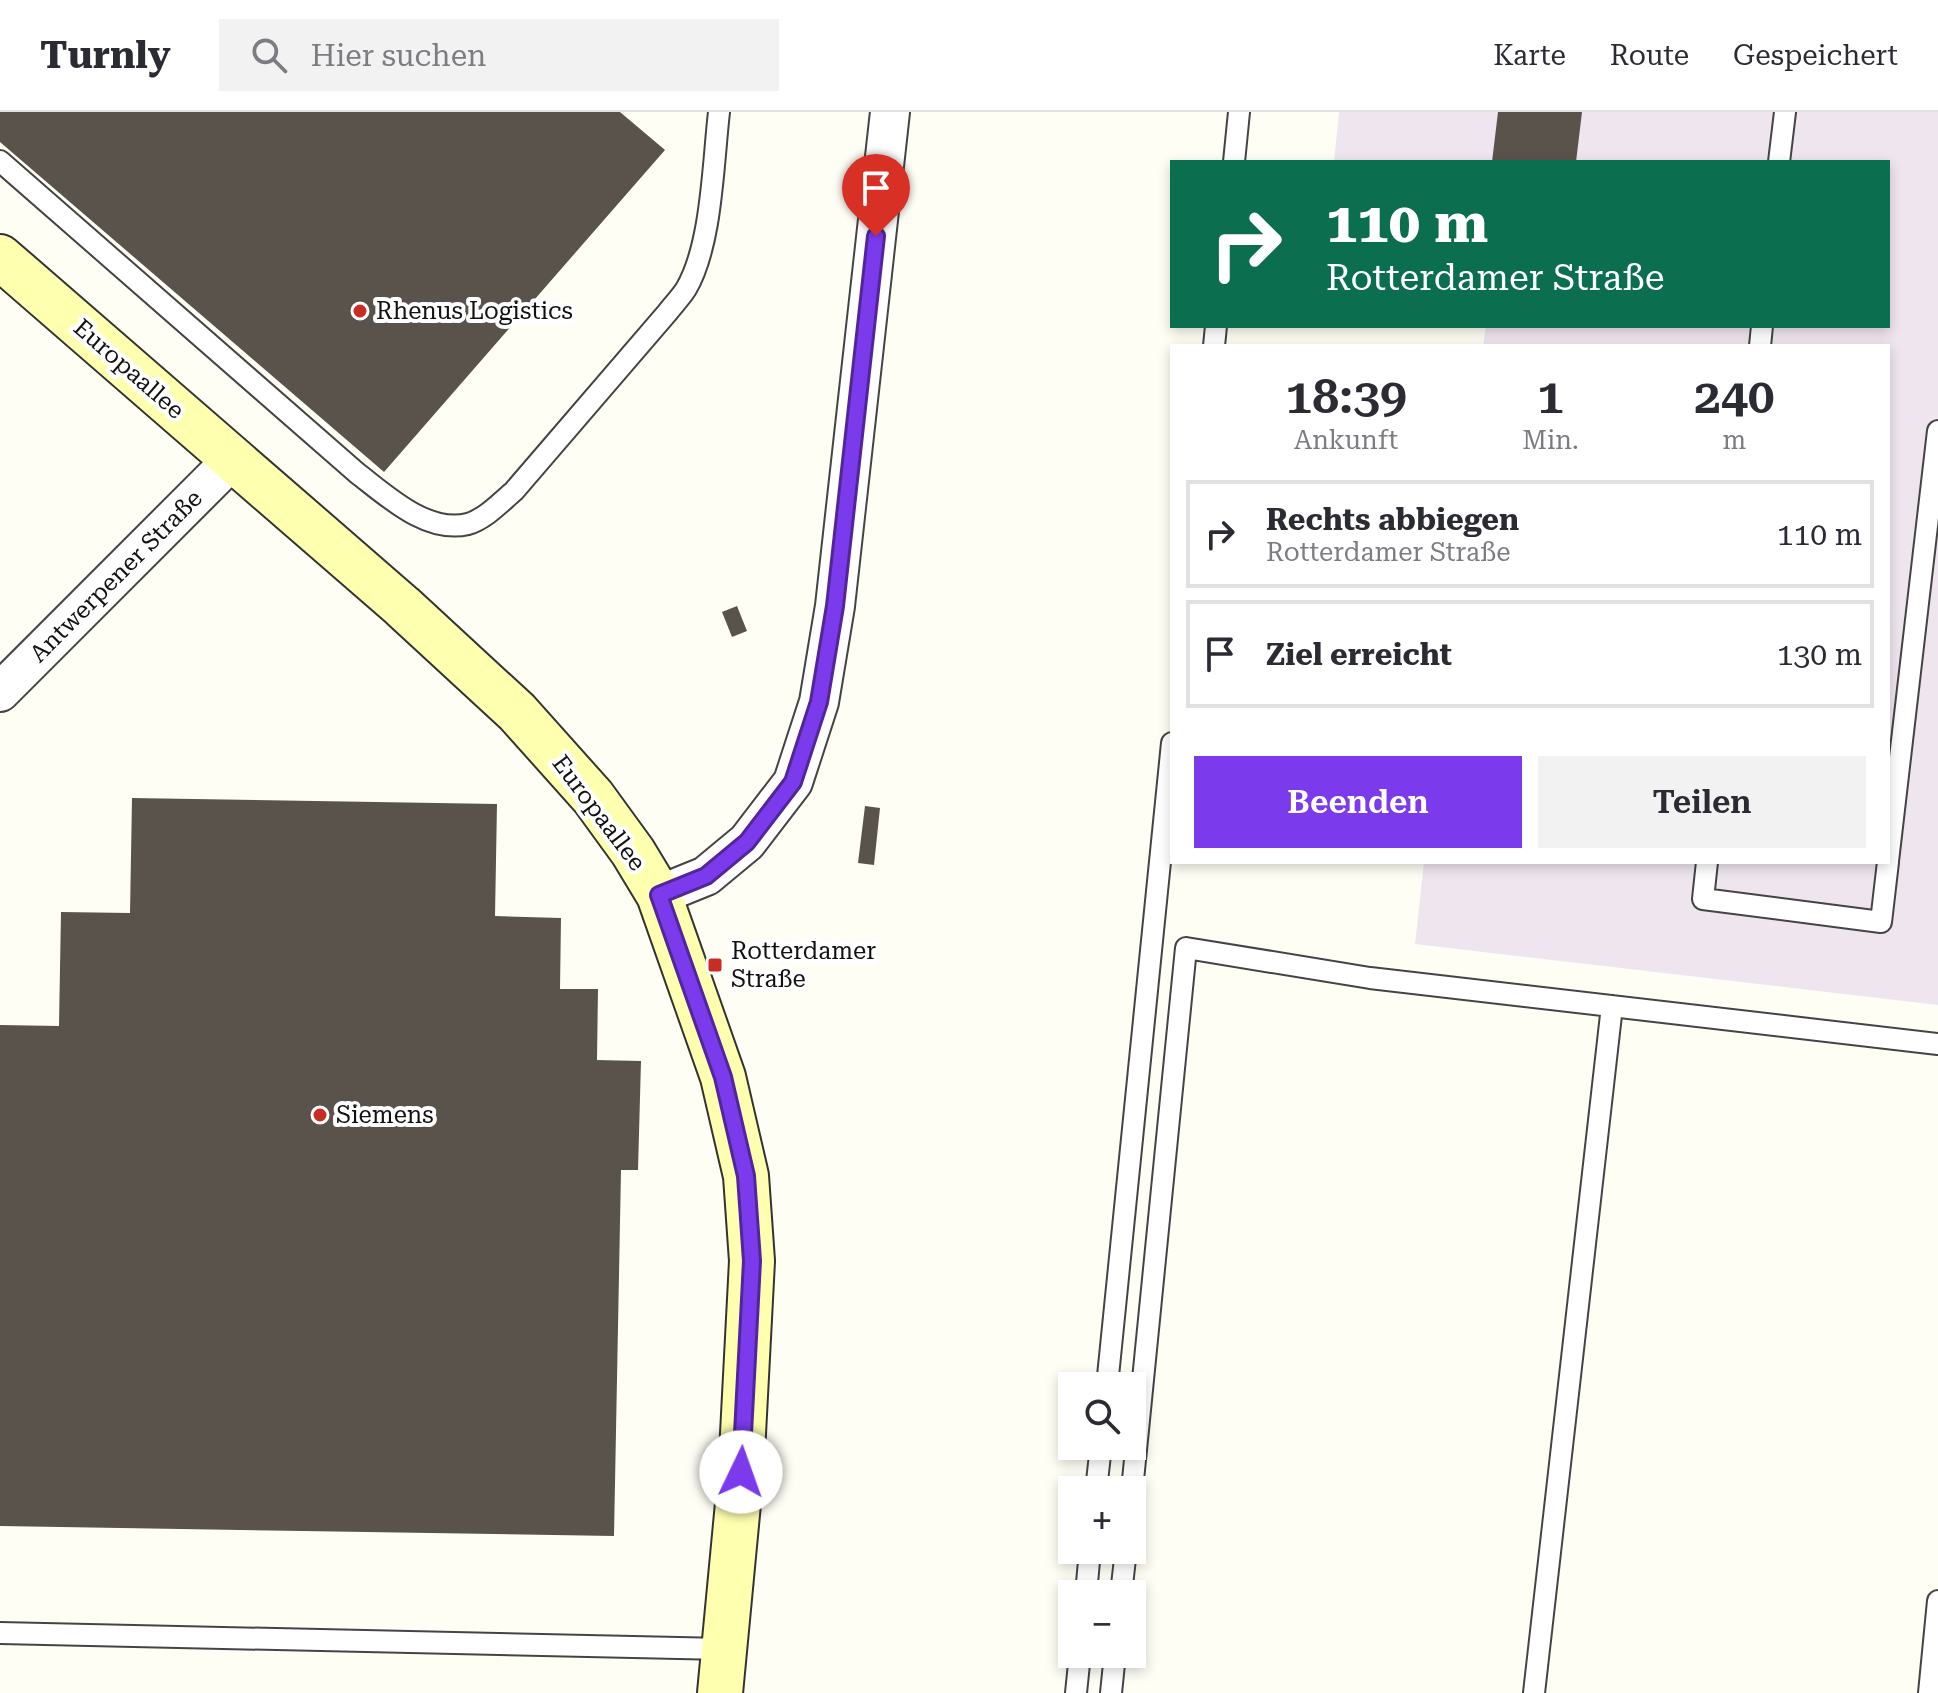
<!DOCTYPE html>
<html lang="de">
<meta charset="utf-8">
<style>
body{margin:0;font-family:"Roboto Serif",serif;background:#f2f2f3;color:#2b2b33;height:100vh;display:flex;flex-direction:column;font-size:30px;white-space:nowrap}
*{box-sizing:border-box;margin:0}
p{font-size:26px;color:#7c7c81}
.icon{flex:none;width:44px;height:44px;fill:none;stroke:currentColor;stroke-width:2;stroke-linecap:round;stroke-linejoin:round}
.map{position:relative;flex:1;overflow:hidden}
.drawer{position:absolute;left:1170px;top:232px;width:720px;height:520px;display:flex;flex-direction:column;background:#fff;border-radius:0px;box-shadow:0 4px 12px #0003}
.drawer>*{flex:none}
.banner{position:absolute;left:1170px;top:48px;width:720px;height:168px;border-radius:0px;box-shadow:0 4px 12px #0003;background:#0b6e4f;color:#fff;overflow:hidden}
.buttons{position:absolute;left:1058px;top:1260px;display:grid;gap:16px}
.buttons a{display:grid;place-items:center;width:88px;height:88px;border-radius:0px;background:#fff;box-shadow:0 4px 12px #0003;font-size:40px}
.pin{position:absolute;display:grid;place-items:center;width:68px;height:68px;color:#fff;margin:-82px -34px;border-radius:50% 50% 50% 0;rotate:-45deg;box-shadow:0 0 8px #0007}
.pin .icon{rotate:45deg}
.me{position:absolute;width:88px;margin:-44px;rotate:3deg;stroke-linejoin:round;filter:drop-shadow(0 0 6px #0008)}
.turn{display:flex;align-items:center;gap:28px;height:168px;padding:0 24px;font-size:36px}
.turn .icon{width:104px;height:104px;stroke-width:2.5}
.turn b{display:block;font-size:56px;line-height:68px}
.eta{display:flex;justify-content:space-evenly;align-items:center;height:136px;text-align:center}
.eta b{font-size:48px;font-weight:600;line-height:56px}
.button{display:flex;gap:16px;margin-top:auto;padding:16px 24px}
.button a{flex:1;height:92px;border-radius:0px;background:#7c3aed;color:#fff;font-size:32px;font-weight:600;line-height:92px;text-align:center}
.button a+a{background:#f2f2f3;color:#2b2b33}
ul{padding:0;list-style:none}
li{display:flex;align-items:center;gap:24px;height:108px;margin:0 16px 12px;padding:0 8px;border:4px solid #e1e1e2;border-radius:0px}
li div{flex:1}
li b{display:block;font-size:30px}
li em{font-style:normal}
header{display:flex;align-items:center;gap:48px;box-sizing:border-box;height:112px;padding:0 40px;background:#fff;border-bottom:2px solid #e1e1e2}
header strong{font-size:38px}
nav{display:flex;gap:44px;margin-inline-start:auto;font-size:28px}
.search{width:560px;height:72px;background:#f2f2f3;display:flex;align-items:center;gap:20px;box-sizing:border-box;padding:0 28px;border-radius:0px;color:#7c7c81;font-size:30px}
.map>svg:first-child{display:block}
.industrial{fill:#efe5ef}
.building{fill:#5a534c}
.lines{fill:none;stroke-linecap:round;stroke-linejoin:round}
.lane-casing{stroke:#444;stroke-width:24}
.street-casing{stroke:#444;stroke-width:42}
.secondary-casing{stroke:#333;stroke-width:48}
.lane{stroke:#fff;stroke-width:20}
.street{stroke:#fff;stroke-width:38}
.secondary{stroke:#ffffb0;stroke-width:44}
.route-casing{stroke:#51269a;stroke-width:20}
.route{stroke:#7c3aed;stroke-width:14}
.poi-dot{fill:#c82c22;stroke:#fff;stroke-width:3}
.labels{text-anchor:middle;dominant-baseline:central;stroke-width:8;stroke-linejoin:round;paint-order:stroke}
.poi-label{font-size:24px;fill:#111;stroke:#fff;text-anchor:start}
.street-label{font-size:24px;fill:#111;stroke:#fff}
</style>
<header>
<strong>Turnly</strong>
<div class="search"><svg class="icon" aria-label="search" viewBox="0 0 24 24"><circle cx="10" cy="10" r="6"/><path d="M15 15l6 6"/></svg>Hier suchen</div>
<nav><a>Karte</a><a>Route</a><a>Gespeichert</a></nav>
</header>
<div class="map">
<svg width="1938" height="1581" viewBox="0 0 1938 1581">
<rect width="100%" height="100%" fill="#fffef5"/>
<!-- industrial -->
<path class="industrial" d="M 1339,0 L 1938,0 L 1938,893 L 1415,832 L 1424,750 L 1888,750 L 1888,234 L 1483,234 L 1486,214 L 1888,214 L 1888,50 L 1334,50 Z"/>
<!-- building -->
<path class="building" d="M 0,0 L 620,0 L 665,38 L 384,360 L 0,30 Z
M 1498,0 L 1582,0 L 1576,50 L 1492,50 Z
M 737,494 L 747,519 L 732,525 L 722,500 Z
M 132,686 L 497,692 L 495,804 L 561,806 L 560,877 L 598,877 L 597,948 L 641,949 L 638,1058 L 621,1058 L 614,1424 L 0,1414 L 0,913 L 59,914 L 61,800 L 130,801 Z
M 865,694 L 880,696 L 874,753 L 858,751 Z"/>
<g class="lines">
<!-- lane casing -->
<g class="lane-casing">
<path id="lane" d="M 0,49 L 357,361 C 387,384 427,422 468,412 C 485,407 500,391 514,379 L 667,201 C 673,193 681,185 686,177 C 712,133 713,51 719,0
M 1234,50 L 1239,0
M 1779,50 L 1785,0
M 1214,234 L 1216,214
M 1760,234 L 1762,214
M 1888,749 L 1938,319
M 1707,750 L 1703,787 L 1881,810 L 1888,750
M 1107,1274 L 1172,631
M 1096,1378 L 1101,1334
M 1132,1378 L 1186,836 L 1370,866 L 1938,932
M 1086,1482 L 1090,1438
M 1121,1482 L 1126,1438
M 0,1521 L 724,1537
M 1076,1581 L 1080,1542
M 1111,1581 L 1115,1542
M 1534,1581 L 1612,894
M 1929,1581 L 1938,1489"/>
</g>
<!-- street casing -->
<g class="street-casing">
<path id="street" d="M 0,580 L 232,348
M 659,783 L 706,764 L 747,730 L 793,670 L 819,590 L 835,494 L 890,0"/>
</g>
<!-- secondary casing -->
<g class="secondary-casing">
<path id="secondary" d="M 0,145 L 402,494 L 517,600 L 593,685 L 633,740 L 659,783 L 723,965 L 746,1064 L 752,1149 L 741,1360 L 720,1581"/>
</g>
<!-- lane -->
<use href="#lane" class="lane"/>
<!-- street -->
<use href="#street" class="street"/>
<!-- secondary -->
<use href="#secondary" class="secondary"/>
</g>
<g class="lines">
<!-- route casing -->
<g class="route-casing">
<path id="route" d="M 741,1360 L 752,1149 L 746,1064 L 723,965 L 659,783 L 706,764 L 747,730 L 793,670 L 819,590 L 835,494 L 876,124"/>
</g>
<!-- route -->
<use href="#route" class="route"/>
</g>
<!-- markers -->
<g class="poi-dot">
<circle cx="360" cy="199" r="8"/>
<rect x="707" y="845" width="16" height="16" rx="4"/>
<circle cx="320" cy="1003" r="8"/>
</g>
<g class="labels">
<!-- poi labels -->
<g class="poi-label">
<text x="376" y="199">Rhenus Logistics</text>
<text x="731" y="839">Rotterdamer<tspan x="731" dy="28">Straße</tspan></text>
<text x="336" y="1003">Siemens</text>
</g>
<!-- street labels -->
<g class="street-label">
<text transform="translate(129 257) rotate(41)">Europaallee</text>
<text transform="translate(116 464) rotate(-45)">Antwerpener Straße</text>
<text transform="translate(599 701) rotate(53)">Europaallee</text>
</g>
</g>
</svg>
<div class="buttons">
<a><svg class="icon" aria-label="search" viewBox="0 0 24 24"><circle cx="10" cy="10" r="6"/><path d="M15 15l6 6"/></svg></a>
<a>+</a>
<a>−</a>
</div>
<div class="pin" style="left:876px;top:124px;background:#d93025"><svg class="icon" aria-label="arrive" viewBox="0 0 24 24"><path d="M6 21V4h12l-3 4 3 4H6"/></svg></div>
<svg class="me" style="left:741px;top:1360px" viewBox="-20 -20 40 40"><circle r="19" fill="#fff"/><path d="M0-13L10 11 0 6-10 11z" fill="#7c3aed"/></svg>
<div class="banner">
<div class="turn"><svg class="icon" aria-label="right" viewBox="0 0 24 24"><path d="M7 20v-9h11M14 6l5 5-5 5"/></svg><div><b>110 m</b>Rotterdamer Straße</div></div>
</div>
<section class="drawer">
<div class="eta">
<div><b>18:39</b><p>Ankunft</p></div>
<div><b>1</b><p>Min.</p></div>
<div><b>240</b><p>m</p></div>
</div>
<ul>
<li><svg class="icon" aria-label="right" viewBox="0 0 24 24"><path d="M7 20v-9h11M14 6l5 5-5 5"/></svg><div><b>Rechts abbiegen</b><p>Rotterdamer Straße</p></div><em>110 m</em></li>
<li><svg class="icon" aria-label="arrive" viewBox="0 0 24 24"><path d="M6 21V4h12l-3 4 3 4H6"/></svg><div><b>Ziel erreicht</b></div><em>130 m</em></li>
</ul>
<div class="button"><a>Beenden</a><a>Teilen</a></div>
</section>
</div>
